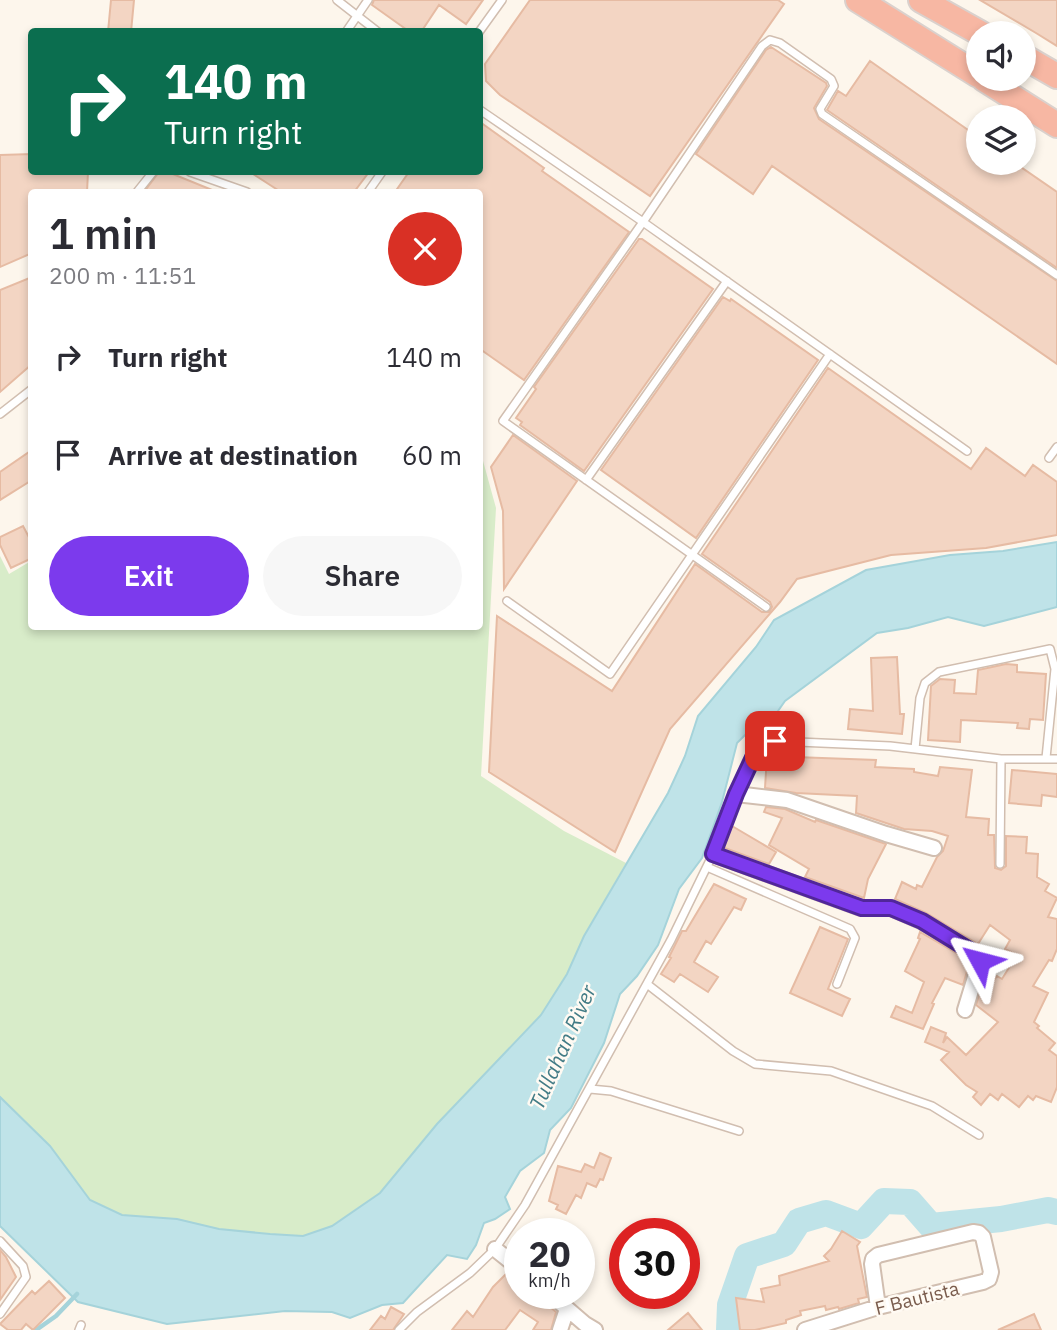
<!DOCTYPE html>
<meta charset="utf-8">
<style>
body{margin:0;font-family:"IBM Plex Sans",sans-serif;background:#f7f7f7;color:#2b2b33;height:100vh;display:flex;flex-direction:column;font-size:26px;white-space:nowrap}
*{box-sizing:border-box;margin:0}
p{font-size:23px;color:#7c7c81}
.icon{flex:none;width:38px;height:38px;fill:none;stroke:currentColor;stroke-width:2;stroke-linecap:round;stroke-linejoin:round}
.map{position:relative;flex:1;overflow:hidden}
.details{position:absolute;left:28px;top:189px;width:455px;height:441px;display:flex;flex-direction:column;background:#fff;border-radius:7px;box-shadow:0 4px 10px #0003}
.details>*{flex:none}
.banner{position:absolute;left:28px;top:28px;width:455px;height:147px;border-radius:7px;box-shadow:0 4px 10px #0003;background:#0b6e4f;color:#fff;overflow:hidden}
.fabs{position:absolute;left:966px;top:21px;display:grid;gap:14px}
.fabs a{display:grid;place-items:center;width:70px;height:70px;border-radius:50%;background:#fff;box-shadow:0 4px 10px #0003;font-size:35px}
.speed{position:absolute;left:504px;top:1218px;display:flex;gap:14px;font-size:35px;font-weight:700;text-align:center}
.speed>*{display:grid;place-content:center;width:91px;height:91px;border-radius:50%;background:#fff;box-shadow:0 4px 10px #0003;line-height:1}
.speed small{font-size:18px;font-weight:400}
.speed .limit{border:10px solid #d22;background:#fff;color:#111}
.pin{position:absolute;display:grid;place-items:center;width:60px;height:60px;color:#fff;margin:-30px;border-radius:14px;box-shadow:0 4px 10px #0006}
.me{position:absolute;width:77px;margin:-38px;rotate:308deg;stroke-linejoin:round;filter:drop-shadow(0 0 5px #0008)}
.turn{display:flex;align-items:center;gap:24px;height:147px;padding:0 21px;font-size:32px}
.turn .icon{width:91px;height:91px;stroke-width:2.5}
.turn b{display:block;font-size:49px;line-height:60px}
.round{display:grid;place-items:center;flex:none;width:74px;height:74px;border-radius:37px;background:#f7f7f7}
.summary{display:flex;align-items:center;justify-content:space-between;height:119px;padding:0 21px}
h1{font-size:42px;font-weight:600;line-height:52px}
.button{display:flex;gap:14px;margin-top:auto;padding:14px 21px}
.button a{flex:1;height:80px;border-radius:42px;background:#7c3aed;color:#fff;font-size:28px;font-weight:600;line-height:80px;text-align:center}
.button a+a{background:#f7f7f7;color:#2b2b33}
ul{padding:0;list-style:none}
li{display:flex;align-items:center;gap:21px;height:98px;padding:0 21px}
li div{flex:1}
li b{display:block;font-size:26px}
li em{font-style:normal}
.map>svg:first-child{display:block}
.green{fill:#d8ecc9}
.water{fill:#bfe3e8;stroke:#a5d3da;stroke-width:2}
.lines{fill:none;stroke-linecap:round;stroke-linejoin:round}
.stream{stroke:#a5d3da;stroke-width:4.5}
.river{stroke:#bfe3e8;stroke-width:26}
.building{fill:#f3d5c3;stroke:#e6bba3;stroke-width:2}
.service-casing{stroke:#d1beb0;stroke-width:10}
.minor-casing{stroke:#d1beb0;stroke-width:18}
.motorway-casing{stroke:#dad1cd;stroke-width:28}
.service{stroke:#fff;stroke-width:7}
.minor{stroke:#fff;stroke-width:14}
.motorway{stroke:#f7b7a3;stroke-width:24}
.route-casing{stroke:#51269a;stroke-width:18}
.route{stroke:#7c3aed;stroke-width:12}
.labels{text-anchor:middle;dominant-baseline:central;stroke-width:5;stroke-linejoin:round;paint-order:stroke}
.street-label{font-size:19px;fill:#7a5c4d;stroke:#fffaf3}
.water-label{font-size:21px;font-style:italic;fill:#437c86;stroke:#fffaf3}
</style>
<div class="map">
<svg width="1057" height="1330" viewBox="0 0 1057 1330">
<rect width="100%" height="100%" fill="#fdf6ec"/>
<!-- green -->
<path class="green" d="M 480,450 L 496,508 L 481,776 L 564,831 L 626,863 L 584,936 L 567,974 L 541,1015 L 437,1124 L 380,1193 L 332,1226 L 316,1232 L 303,1236 L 270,1234 L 219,1229 L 177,1219 L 122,1215 L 90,1200 L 50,1146 L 0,1097 L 0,556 L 9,574 L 31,561 L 32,626 L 480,626 Z"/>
<!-- water -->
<path class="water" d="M 1057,542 L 1057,607 L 984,626 L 948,617 L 908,628 L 877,633 L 785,701 L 766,728 L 749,731 L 737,743 L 722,802 L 702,858 L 679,889 L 658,945 L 637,976 L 620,994 L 604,1043 L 571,1108 L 550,1130 L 544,1153 L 520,1171 L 505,1197 L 510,1209 L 495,1219 L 484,1223 L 476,1245 L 467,1259 L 447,1255 L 403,1303 L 382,1305 L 350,1318 L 332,1312 L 285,1311 L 167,1324 L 78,1302 L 0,1226 L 0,1097 L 50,1146 L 90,1200 L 122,1215 L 177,1219 L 219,1229 L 270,1234 L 303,1236 L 332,1226 L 380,1193 L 437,1124 L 541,1015 L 567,974 L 584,936 L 668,793 L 685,756 L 698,716 L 756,647 L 774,620 L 866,570 L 950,555 L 1003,551 Z"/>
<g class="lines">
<!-- stream -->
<path class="stream" d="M 36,1330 L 56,1316 L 77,1294"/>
<!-- river -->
<path class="river" d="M 729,1330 L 730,1305 L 747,1256 L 784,1244 L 799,1221 L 826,1213 L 861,1226 L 884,1201 L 910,1202 L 931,1226 L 1001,1219 L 1048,1210 L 1057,1212"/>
</g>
<!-- building -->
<path class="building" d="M 111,0 L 134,0 L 131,32 L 108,32 Z
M 374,0 L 483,0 L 466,24 L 439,5 L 421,32 L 410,32 L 372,5 Z
M 530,0 L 778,0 L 784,4 L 650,196 L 500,95 L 486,81 L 485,64 Z
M 980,0 L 1057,0 L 1057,46 L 1036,33 Z
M 771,47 L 826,83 L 827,86 L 814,108 L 819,119 L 1057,281 L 1057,364 L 772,166 L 753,194 L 696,154 L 766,50 Z
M 870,61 L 978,137 L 978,163 L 1015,163 L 1057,192 L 1057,268 L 827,110 L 838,91 L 846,96 Z
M 480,122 L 544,168 L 542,171 L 629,232 L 524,380 L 480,349 L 480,192 L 395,192 L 409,172 L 480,172 Z
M 32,154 L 32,172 L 88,172 L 87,192 L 32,192 L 32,253 L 0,267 L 0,155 Z
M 159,172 L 168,172 L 217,192 L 144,192 Z
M 250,172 L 369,172 L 354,192 L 281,192 Z
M 639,239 L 642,239 L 713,289 L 584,471 L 520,425 L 522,422 L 516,418 L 536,389 L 534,387 Z
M 32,277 L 32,364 L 0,392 L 0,290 Z
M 723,297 L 730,301 L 731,299 L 818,360 L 696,538 L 601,470 Z
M 828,368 L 971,469 L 986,448 L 1025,476 L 1033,465 L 1057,482 L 1057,535 L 986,548 L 891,555 L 797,579 L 780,602 L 670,729 L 615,852 L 489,772 L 497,616 L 612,691 L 695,564 L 762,612 L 769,612 L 772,607 L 770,602 L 702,554 Z
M 513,435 L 577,481 L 504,589 L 503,511 L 491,467 Z
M 32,450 L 32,480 L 0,500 L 0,472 Z
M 23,526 L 32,543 L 32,558 L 11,568 L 0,545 L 0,537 Z
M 897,657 L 900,714 L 904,714 L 902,734 L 848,729 L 850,709 L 873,711 L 871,658 Z
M 1006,664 L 1017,665 L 1017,672 L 1046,674 L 1043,720 L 1030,719 L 1029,729 L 1017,728 L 1018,723 L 961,720 L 960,742 L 928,740 L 931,686 L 940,679 L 955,680 L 954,693 L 976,694 L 978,670 Z
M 767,756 L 876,760 L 875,767 L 914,769 L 914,772 L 938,776 L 940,767 L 972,770 L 966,817 L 989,819 L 988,835 L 994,835 L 995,868 L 1001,870 L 1006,866 L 1006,836 L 1027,837 L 1026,853 L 1038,854 L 1037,877 L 1049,884 L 1045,891 L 1057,898 L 1048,917 L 1057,919 L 1057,949 L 1052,961 L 1049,960 L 1033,986 L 1048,993 L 1034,1022 L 1039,1026 L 1037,1028 L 1055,1043 L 1049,1050 L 1057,1056 L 1057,1087 L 1051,1102 L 1036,1096 L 1033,1100 L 1028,1096 L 1019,1107 L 1002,1094 L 998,1100 L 990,1094 L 981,1105 L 973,1097 L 977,1092 L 966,1085 L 941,1060 L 949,1052 L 925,1042 L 931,1027 L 946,1033 L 943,1043 L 947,1037 L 966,1055 L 998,1022 L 976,1005 L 980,992 L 985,986 L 988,988 L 997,976 L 1002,979 L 1017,955 L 1005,949 L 1010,940 L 990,925 L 978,944 L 926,913 L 895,899 L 902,882 L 916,889 L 917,885 L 922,887 L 937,857 L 943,851 L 948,836 L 932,831 L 904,829 L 856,813 L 857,796 L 796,793 L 765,788 Z
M 1012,770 L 1057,774 L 1057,797 L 1042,795 L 1041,806 L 1009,803 Z
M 766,807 L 785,809 L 815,822 L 816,820 L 886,844 L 868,879 L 864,898 L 805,877 L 809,869 L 769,845 L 782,818 L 764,812 Z
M 732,826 L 776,852 L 769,864 L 722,847 Z
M 714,884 L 746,899 L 741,910 L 734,907 L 711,944 L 706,941 L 694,962 L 718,977 L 708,992 L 680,974 L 674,982 L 661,974 L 671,958 L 669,957 L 682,931 L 686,931 Z
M 820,927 L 848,939 L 828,989 L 850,999 L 842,1016 L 790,993 Z
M 920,932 L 970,961 L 963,985 L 945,978 L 932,1003 L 934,1004 L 923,1029 L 891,1017 L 896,1006 L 912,1013 L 924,982 L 905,971 L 920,939 L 918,938 Z
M 600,1153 L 611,1158 L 603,1180 L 600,1179 L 596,1187 L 587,1183 L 581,1198 L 576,1195 L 566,1214 L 556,1209 L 558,1205 L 549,1201 L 558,1166 L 581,1172 L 585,1164 L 594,1168 Z
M 842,1231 L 860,1242 L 857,1246 L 867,1297 L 858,1299 L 859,1303 L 839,1309 L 838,1307 L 826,1310 L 825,1306 L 800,1311 L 801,1315 L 786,1320 L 786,1323 L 755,1330 L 740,1330 L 736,1298 L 764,1302 L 761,1289 L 780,1285 L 779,1276 L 829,1261 L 824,1256 L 831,1249 Z
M 0,1250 L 6,1257 L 16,1277 L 0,1300 Z
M 508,1272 L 520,1279 L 520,1293 L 540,1293 L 542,1300 L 556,1312 L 551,1330 L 533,1330 L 538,1322 L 520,1310 L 505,1330 L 452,1330 L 467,1311 L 473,1317 L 493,1287 Z
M 49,1281 L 65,1298 L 33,1330 L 26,1324 L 21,1330 L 8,1330 L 0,1324 L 32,1291 L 35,1294 Z
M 391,1307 L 404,1314 L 393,1330 L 370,1330 L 381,1316 L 385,1319 Z
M 688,1313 L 702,1330 L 668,1330 Z
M 1034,1314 L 1041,1330 L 998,1330 Z"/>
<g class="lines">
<!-- service casing -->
<g class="service-casing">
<path id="service" d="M 337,0 L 378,32
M 346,32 L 368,0
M 479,32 L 502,0
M 480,110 L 643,222 L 967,451
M 190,172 L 247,192
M 137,192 L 153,172
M 368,192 L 382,172
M 0,414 L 32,389
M 1049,458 L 1057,447
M 586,480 L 727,281
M 507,601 L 610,674 L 830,354
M 766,607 L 503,421 L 643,222 L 762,46 L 770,40 L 780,43 L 831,79 L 834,86 L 820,109 L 822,114 L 1057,275
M 915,749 L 920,698 L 925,683 L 939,672 L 1050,649 L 1055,669 L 1046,758
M 1000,864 L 1001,759
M 707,867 L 850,929 L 855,938 L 837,984
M 647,984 L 733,1051 L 755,1064 L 831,1071 L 932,1106 L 979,1135
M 590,1089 L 611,1091 L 739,1131
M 0,1241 L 23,1266 L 26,1277 L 0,1314
M 79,1330 L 81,1325
M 399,1330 L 417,1312 L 470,1273 L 495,1249 L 525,1205 L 671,940 L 713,854 L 736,794 L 758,747 L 765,742 L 775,741 L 890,746 L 1001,759 L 1057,759"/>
</g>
<!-- minor casing -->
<g class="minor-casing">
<path id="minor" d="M 736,794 L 787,800 L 886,834 L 934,848
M 713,854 L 861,908 L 891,908 L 921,921 L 980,956 L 980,961 L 965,1010
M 495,1249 L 520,1269
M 549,1293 L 585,1324 L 595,1330
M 560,1330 L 567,1309
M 805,1330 L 878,1307 L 983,1282 L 989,1279 L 991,1272 L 983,1237 L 979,1233 L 973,1232 L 878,1255 L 873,1259 L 872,1264 L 878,1307"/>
</g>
<!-- motorway casing -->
<g class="motorway-casing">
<path id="motorway" d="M 858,0 L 978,75
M 921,0 L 980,33
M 1024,57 L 1057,76
M 984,79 L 1057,125"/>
</g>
<!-- service -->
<use href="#service" class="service"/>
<!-- minor -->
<use href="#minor" class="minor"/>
<!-- motorway -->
<use href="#motorway" class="motorway"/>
</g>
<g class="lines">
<!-- route casing -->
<g class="route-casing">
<path id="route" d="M 775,741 L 765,742 L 758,747 L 736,794 L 713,854 L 862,908 L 891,908 L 922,921 L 979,956 L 980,961"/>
</g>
<!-- route -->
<use href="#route" class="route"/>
</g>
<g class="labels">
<!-- street labels -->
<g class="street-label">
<text transform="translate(917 1298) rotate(-14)">F Bautista</text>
</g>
<!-- water labels -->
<g class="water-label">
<text transform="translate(562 1047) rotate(-66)">Tullahan River</text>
</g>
</g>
</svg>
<div class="fabs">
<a><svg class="icon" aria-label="sound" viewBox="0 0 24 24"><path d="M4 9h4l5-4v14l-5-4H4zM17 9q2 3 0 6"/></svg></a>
<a><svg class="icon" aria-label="layers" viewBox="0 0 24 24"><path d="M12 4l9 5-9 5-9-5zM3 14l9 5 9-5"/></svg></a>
</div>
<div class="speed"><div>20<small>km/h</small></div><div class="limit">30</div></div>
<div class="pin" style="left:775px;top:741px;background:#d93025"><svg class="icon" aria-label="arrive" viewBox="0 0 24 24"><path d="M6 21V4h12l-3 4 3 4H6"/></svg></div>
<svg class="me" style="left:980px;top:961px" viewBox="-20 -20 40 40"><path d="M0-17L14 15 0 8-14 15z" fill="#7c3aed" stroke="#fff" stroke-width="4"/></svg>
<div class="banner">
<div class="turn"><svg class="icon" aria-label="right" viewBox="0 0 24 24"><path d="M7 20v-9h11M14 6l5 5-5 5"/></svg><div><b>140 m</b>Turn right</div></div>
</div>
<section class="details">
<div class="summary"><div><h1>1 min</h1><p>200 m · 11:51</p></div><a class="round" style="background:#d93025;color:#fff"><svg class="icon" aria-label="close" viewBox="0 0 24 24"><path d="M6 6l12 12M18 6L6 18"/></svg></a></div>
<ul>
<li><svg class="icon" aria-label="right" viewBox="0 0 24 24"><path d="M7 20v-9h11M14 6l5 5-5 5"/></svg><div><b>Turn right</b></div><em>140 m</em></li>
<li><svg class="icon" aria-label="arrive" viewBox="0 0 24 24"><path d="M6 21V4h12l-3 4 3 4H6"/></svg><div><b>Arrive at destination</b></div><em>60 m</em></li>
</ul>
<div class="button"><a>Exit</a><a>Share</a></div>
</section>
</div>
